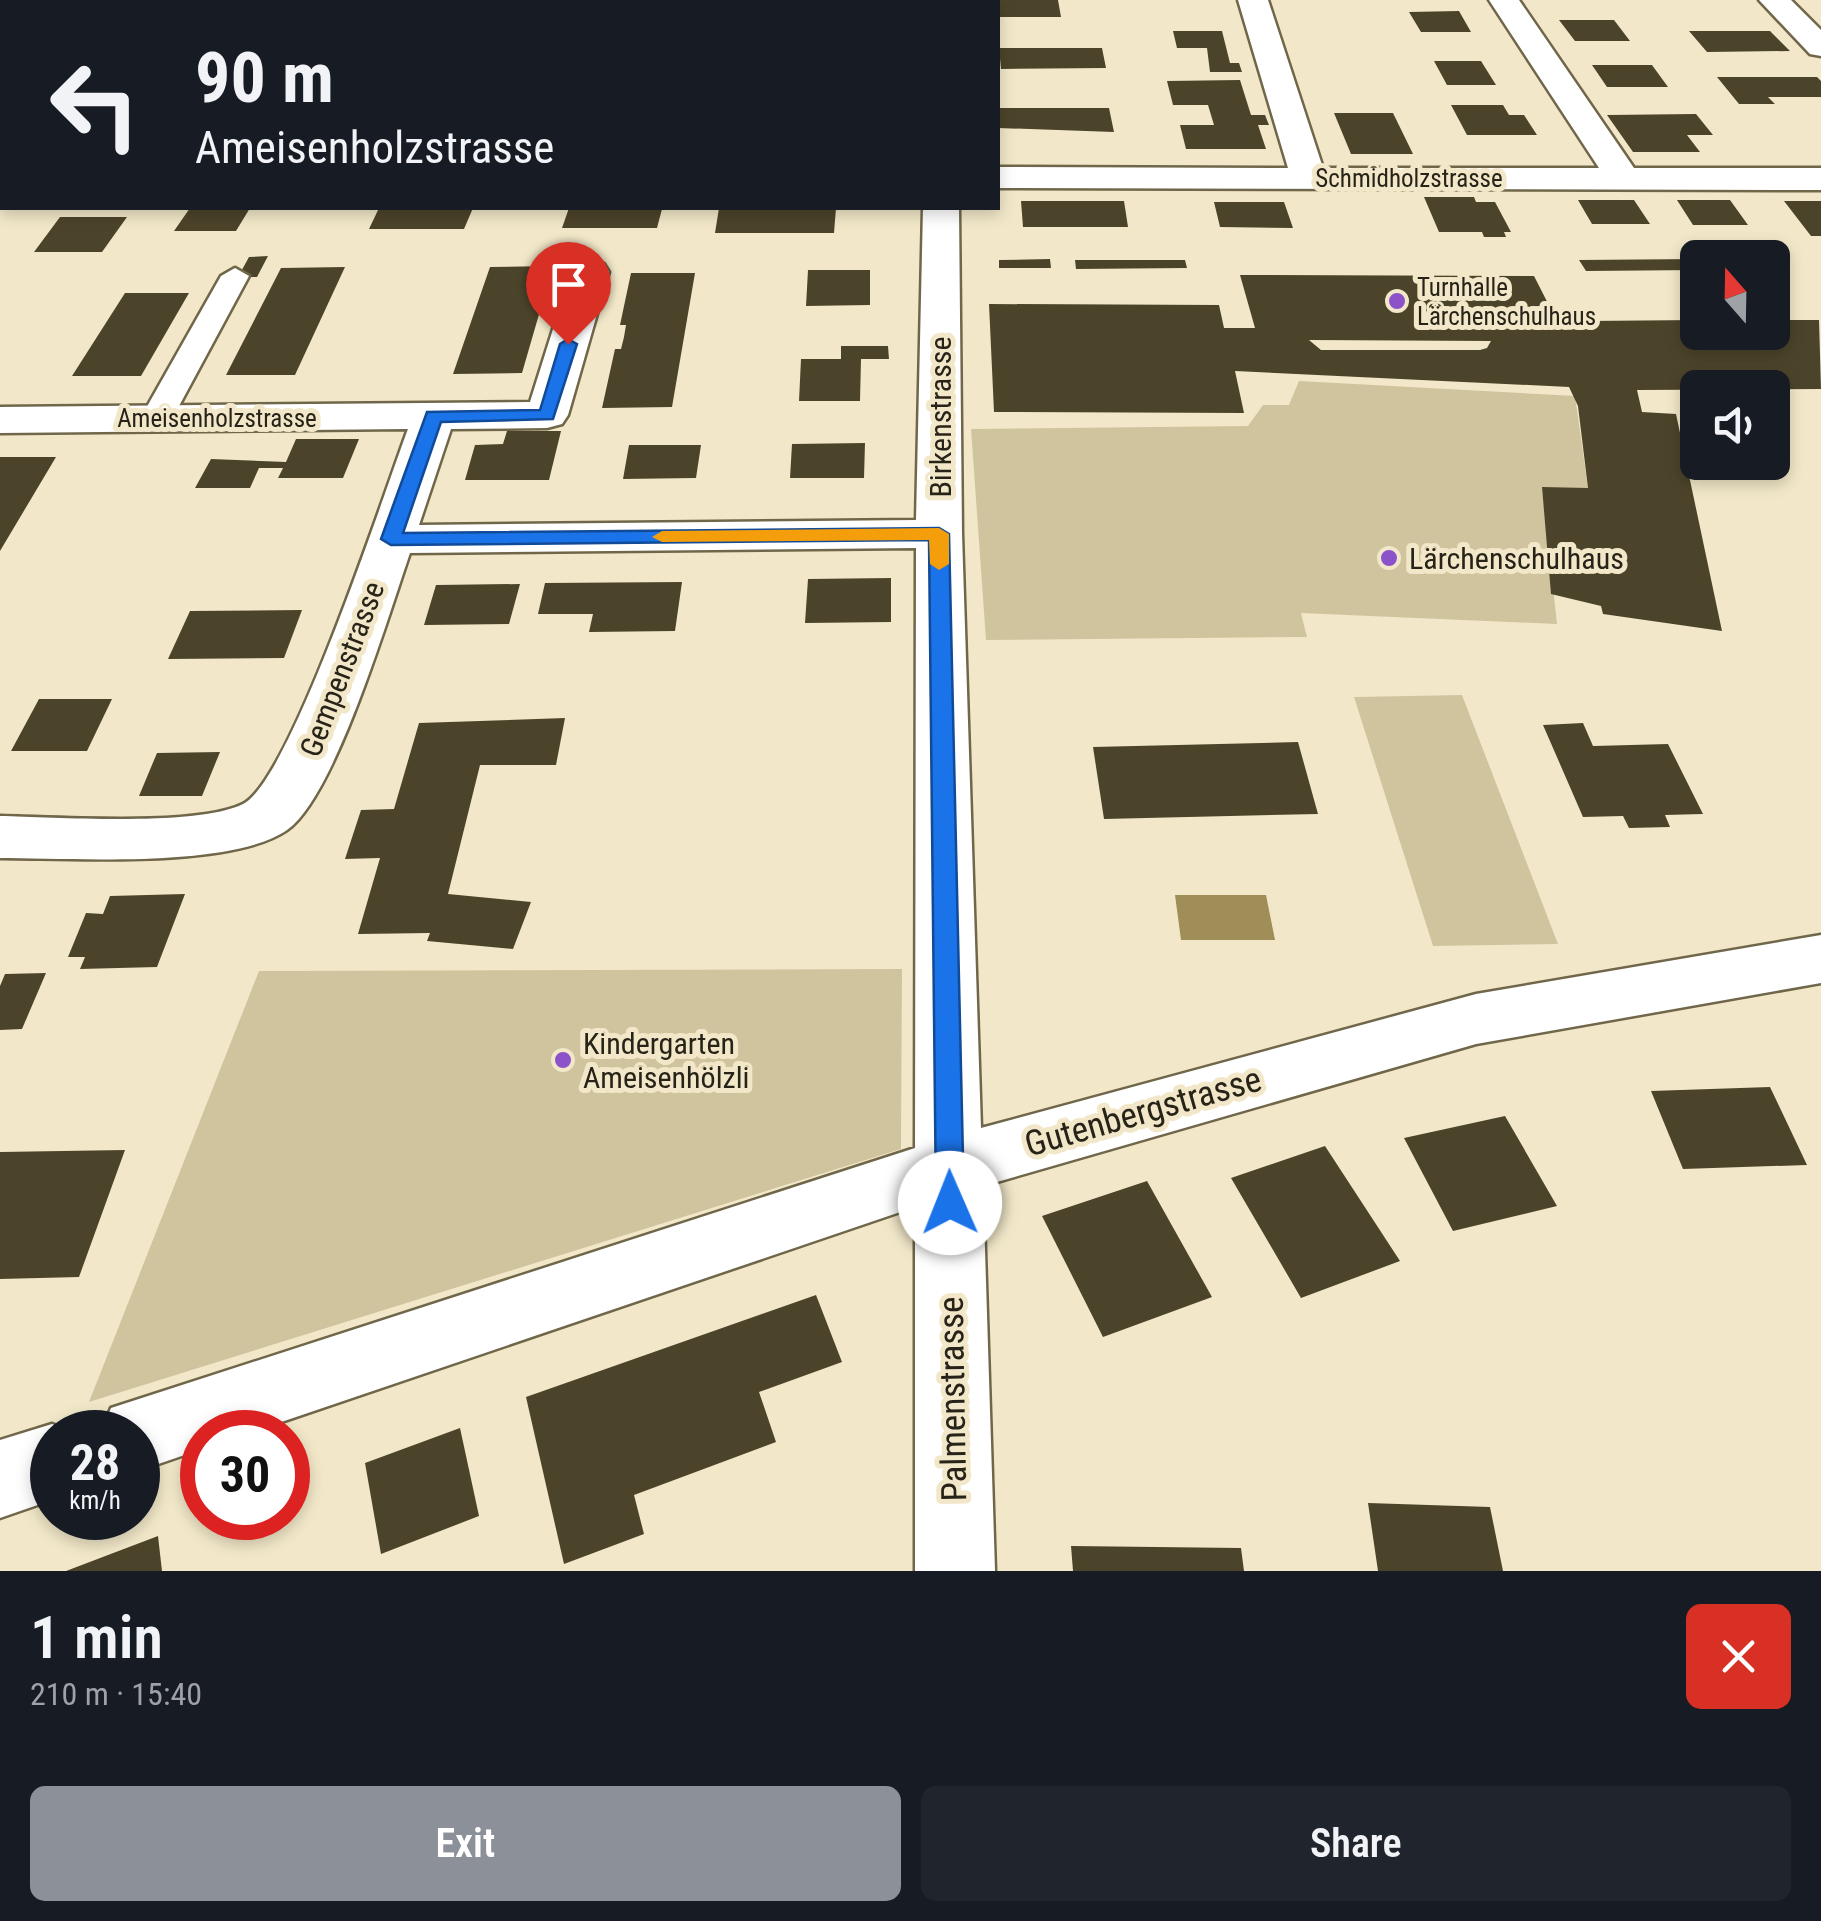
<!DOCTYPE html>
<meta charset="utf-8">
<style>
body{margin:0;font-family:"Roboto Condensed",sans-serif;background:#20242c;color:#f1f3f6;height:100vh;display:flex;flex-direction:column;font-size:38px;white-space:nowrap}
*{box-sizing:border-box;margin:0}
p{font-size:32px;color:#9ea1a6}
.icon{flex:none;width:55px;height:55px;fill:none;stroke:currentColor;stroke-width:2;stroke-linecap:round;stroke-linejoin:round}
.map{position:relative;height:1571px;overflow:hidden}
.details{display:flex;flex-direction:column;background:#171b24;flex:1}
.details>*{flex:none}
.top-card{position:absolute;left:0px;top:0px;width:1000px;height:210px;box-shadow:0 5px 15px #0003;background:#171b24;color:#f1f3f6;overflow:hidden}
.needle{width:65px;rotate:340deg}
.buttons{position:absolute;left:1680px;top:240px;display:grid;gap:20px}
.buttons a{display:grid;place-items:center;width:110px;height:110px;border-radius:15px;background:#171b24;box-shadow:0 5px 15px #0003;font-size:50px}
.speed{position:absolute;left:30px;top:1410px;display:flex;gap:20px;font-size:50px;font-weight:700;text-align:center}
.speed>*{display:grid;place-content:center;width:130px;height:130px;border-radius:50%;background:#171b24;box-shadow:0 5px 15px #0003;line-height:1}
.speed small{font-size:25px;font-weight:400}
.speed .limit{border:15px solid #d22;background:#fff;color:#111}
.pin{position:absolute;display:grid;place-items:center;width:85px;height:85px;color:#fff;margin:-102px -42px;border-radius:50% 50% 50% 0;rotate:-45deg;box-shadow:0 0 10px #0007}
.pin .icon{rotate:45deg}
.me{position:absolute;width:110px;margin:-55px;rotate:359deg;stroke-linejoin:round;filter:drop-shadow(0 0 8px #0008)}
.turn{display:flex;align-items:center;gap:35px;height:210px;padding:0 30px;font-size:45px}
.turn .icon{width:130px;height:130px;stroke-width:2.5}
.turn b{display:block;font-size:70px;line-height:85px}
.round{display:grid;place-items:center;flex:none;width:105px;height:105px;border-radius:15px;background:#20242c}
.overview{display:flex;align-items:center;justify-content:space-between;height:170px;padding:0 30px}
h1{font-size:60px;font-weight:600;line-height:75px}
.button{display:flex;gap:20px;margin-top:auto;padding:20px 30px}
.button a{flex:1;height:115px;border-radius:15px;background:#8c9099;color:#fff;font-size:40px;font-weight:600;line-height:115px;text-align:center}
.button a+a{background:#20242c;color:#f1f3f6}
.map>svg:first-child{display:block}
.green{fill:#d0c49f}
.water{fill:#9f8e58}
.building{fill:#4c442a;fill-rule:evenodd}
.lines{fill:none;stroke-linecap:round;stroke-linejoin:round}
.service-casing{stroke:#70674b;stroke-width:5}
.minor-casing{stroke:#70674b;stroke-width:5}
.tertiary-casing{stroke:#70674b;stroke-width:60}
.service{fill:#fff;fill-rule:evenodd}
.minor{fill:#fff;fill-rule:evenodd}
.tertiary{stroke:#fff;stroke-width:55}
.route{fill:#1a73e8;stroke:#114b97;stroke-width:2.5}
.slow{fill:#f59e0b}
.poi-dot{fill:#8b52c9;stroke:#f2e8c9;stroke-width:4}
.labels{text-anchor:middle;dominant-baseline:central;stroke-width:10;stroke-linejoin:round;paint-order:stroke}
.far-street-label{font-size:25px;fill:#272318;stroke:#f2e8c9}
.far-poi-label{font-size:25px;fill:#272318;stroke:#f2e8c9;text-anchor:start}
.street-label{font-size:30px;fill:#272318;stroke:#f2e8c9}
.poi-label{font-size:30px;fill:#272318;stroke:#f2e8c9;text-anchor:start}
.near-street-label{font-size:35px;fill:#272318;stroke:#f2e8c9}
</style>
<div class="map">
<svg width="1821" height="1571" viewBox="0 0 1821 1571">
<rect width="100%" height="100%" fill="#f2e8c9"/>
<!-- green -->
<path class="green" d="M 1299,381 L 1575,396 L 1588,488 L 1542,488 L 1557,624 L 1301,613 L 1307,637 L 986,640 L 971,429 L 1248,426 L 1263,405 L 1289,405 Z
M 1462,695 L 1558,944 L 1433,946 L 1354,697 Z
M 902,969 L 901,1149 L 89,1402 L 259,971 Z"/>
<!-- water -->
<path class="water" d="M 1175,895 L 1266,895 L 1275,940 L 1181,940 Z"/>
<!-- building -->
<path class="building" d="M 998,0 L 1058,0 L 1061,17 L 998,17 Z
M 1459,11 L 1471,32 L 1421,32 L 1409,12 Z
M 1559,20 L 1614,20 L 1630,41 L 1575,41 Z
M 1173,31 L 1222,31 L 1230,63 L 1239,63 L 1242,72 L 1210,72 L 1207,48 L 1177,48 Z
M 1689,31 L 1770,31 L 1790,51 L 1707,52 Z
M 999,48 L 1102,48 L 1106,68 L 1001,69 Z
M 1434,61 L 1481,61 L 1496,85 L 1447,85 Z
M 1592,65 L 1652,65 L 1668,87 L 1607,87 Z
M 1717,77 L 1817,77 L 1821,81 L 1821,97 L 1768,97 L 1775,104 L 1739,104 Z
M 1240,80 L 1251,115 L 1265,115 L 1269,125 L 1258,125 L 1266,149 L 1186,149 L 1180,125 L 1214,125 L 1208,105 L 1173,105 L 1167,81 Z
M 1451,105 L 1503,105 L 1509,115 L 1524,115 L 1537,135 L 1467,135 Z
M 998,108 L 1109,108 L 1114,132 L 998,128 Z
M 1334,113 L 1393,113 L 1413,154 L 1351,154 Z
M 1696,114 L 1713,135 L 1687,135 L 1700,152 L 1633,152 L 1607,115 Z
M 1424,197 L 1474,197 L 1476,202 L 1495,202 L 1511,232 L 1504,232 L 1506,237 L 1484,237 L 1482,232 L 1439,232 Z
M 1578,200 L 1634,200 L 1650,224 L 1592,224 Z
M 1677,200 L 1730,200 L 1748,225 L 1693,225 Z
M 1021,201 L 1124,201 L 1128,227 L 1023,227 Z
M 1784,201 L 1821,201 L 1821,236 L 1811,236 Z
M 1214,202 L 1284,202 L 1293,228 L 1220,227 Z
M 190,208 L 250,208 L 236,231 L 174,231 Z
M 379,208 L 473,208 L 464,229 L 369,229 Z
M 569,208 L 616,208 L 662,209 L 657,228 L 562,228 Z
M 719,208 L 836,208 L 834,233 L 715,233 Z
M 60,217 L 127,217 L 102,252 L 34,252 Z
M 268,256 L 257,277 L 238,277 L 249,257 Z
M 1050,259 L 1051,268 L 999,268 L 999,260 Z
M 1698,259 L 1698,270 L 1586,271 L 1579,260 Z
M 1075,260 L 1185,260 L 1187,268 L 1076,269 Z
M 553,266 L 522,373 L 453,374 L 490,267 Z
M 345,267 L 295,375 L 226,375 L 281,268 Z
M 808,270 L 870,270 L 870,305 L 806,306 Z
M 631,273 L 695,273 L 672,407 L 602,408 L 615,349 L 621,349 L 624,337 L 626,325 L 620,325 Z
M 1240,275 L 1534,276 L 1560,327 L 1591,327 L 1587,321 L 1698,320 L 1698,332 L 1772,332 L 1772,320 L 1819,320 L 1821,389 L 1637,390 L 1642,412 L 1676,414 L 1722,631 L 1603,614 L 1601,606 L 1551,594 L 1542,487 L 1588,488 L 1578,406 L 1569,387 L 1235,371 L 1244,413 L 994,412 L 989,304 L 1219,305 L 1224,328 L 1255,328 ZM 1309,340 L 1491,341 L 1487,348 L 1480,350 L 1321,350 Z
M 125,293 L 189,293 L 141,376 L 72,376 Z
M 841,346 L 888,346 L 889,359 L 861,359 L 860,401 L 799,401 L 801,359 L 841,359 Z
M 507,431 L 561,431 L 549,480 L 465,480 L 475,445 L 503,444 Z
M 296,439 L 359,439 L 343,478 L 278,478 L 283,468 L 259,468 L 250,488 L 195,488 L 211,459 L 286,462 Z
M 865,443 L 864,478 L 790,478 L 792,444 Z
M 629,445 L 701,445 L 696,478 L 623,479 Z
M 0,457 L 56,457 L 0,551 Z
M 891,578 L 891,622 L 805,623 L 808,579 Z
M 682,582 L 675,631 L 589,632 L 593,614 L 538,614 L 545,583 Z
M 520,584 L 509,624 L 424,625 L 436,585 Z
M 302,610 L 284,658 L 168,659 L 190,611 Z
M 39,699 L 112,699 L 87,751 L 11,751 Z
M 565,718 L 556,765 L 480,765 L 448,894 L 531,902 L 513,949 L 427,941 L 430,933 L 358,934 L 380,858 L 345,859 L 361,810 L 394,809 L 419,723 Z
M 1583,723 L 1593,746 L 1668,744 L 1703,814 L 1665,815 L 1670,827 L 1629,828 L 1623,816 L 1583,817 L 1543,725 Z
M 1298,742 L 1318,814 L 1104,819 L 1093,747 Z
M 220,752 L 202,796 L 139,796 L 157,753 Z
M 185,894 L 157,967 L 80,969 L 85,957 L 68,957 L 86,913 L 103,914 L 110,896 Z
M 46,973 L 22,1029 L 0,1030 L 0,986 L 5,974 Z
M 1770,1087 L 1807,1165 L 1683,1169 L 1651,1091 Z
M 1505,1116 L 1557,1206 L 1453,1231 L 1404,1138 Z
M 1325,1146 L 1400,1261 L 1301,1298 L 1231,1178 Z
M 125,1150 L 79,1277 L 0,1279 L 0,1152 Z
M 1147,1181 L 1212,1297 L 1103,1337 L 1042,1216 Z
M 816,1295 L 842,1362 L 759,1392 L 776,1442 L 634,1495 L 644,1534 L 564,1564 L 526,1397 Z
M 460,1428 L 479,1516 L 381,1554 L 365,1463 Z
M 1368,1503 L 1490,1507 L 1503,1571 L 1378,1571 Z
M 158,1536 L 162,1571 L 66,1571 Z
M 1071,1546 L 1241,1548 L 1244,1571 L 1073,1571 Z"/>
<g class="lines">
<!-- service casing -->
<g class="service-casing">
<path id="service" d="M 235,268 L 249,276 L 172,419 L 167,426 L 145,426 L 140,419 L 221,276 Z"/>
</g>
<!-- minor casing -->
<g class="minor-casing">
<path id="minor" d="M 925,0 L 955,0 L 955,2 L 926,2 Z
M 1238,0 L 1268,0 L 1323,168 L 1599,168 L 1489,0 L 1519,0 L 1634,168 L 1821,168 L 1821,190 L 998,188 L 998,167 L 1288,168 Z
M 1759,0 L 1791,0 L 1821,30 L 1821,56 L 1810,54 Z
M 0,164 L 2,165 L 2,186 L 0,186 Z
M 923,208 L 959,208 L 962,534 L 981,1128 L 1476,994 L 1821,935 L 1821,983 L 1476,1044 L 983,1186 L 995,1571 L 915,1571 L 915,1207 L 252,1432 L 202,1432 L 202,1449 L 138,1471 L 138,1432 L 101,1432 L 111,1408 L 915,1148 L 916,548 L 410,553 C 389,613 335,797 287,830 C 231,869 69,858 0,858 L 0,816 C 56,817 197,827 243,804 C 291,780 384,493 408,429 L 0,433 L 0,407 L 530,402 L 571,272 L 576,264 L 590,261 L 604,264 L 609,272 L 568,415 L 562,424 L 547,428 L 451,429 L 419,525 L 916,520 Z
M 52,1424 L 73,1432 L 52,1432 L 52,1500 L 0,1518 L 0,1440 Z"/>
</g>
<!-- tertiary casing -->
<g class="tertiary-casing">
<path id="tertiary" d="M 34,2 L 36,0
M 0,42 L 2,39"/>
</g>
<!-- service -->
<use href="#service" class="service"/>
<!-- minor -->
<use href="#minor" class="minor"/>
<!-- tertiary -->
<use href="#tertiary" class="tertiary"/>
</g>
<!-- route -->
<path class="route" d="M 568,339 L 577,344 L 553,419 L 441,422 L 403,533 L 939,528 L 949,534 L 964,1203 L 960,1212 L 950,1216 L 940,1212 L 936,1203 L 929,540 L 391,545 L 381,539 L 427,412 L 540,410 L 560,344 Z"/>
<!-- slow -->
<path class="slow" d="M 939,528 L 949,534 L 949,564 L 939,570 L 930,564 L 929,540 L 662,542 L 652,537 L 662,531 Z"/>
<!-- markers -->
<g class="poi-dot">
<circle cx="1397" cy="301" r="10"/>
<circle cx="1389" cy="558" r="10"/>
<circle cx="563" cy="1060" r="10"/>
</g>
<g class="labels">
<!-- far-street labels -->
<g class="far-street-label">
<text x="1409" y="178">Schmidholzstrasse</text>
<text x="217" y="418">Ameisenholzstrasse</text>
</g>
<!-- far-poi labels -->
<g class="far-poi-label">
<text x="1417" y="287">Turnhalle<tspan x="1417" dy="29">Lärchenschulhaus</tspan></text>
</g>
<!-- street labels -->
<g class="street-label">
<text transform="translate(940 417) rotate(-90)">Birkenstrasse</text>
<text transform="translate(342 669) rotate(-69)">Gempenstrasse</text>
</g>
<!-- poi labels -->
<g class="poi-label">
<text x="1409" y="558">Lärchenschulhaus</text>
<text x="583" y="1043">Kindergarten<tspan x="583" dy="34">Ameisenhölzli</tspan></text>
</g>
<!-- near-street labels -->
<g class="near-street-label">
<text transform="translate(1143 1112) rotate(-16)">Gutenbergstrasse</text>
<text transform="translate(953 1399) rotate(-91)">Palmenstrasse</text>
</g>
</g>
</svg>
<div class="buttons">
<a><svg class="needle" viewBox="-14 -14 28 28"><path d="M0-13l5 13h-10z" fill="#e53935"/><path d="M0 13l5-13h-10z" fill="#9ea1a6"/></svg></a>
<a><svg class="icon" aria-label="sound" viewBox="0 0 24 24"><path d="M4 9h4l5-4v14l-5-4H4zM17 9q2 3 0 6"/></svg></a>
</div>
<div class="speed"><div>28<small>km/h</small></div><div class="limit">30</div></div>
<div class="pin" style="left:568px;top:344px;background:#d93025"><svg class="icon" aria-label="arrive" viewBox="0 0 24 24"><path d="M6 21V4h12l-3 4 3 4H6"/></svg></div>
<svg class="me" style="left:950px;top:1203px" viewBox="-20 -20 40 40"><circle r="19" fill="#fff"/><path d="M0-13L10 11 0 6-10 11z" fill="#1a73e8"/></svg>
<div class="top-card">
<div class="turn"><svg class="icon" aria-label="left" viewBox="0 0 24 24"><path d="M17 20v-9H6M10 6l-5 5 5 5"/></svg><div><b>90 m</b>Ameisenholzstrasse</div></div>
</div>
</div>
<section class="details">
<div class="overview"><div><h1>1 min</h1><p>210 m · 15:40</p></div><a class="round" style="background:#d93025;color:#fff"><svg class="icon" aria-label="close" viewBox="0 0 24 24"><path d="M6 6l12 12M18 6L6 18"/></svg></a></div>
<div class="button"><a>Exit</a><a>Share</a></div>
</section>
